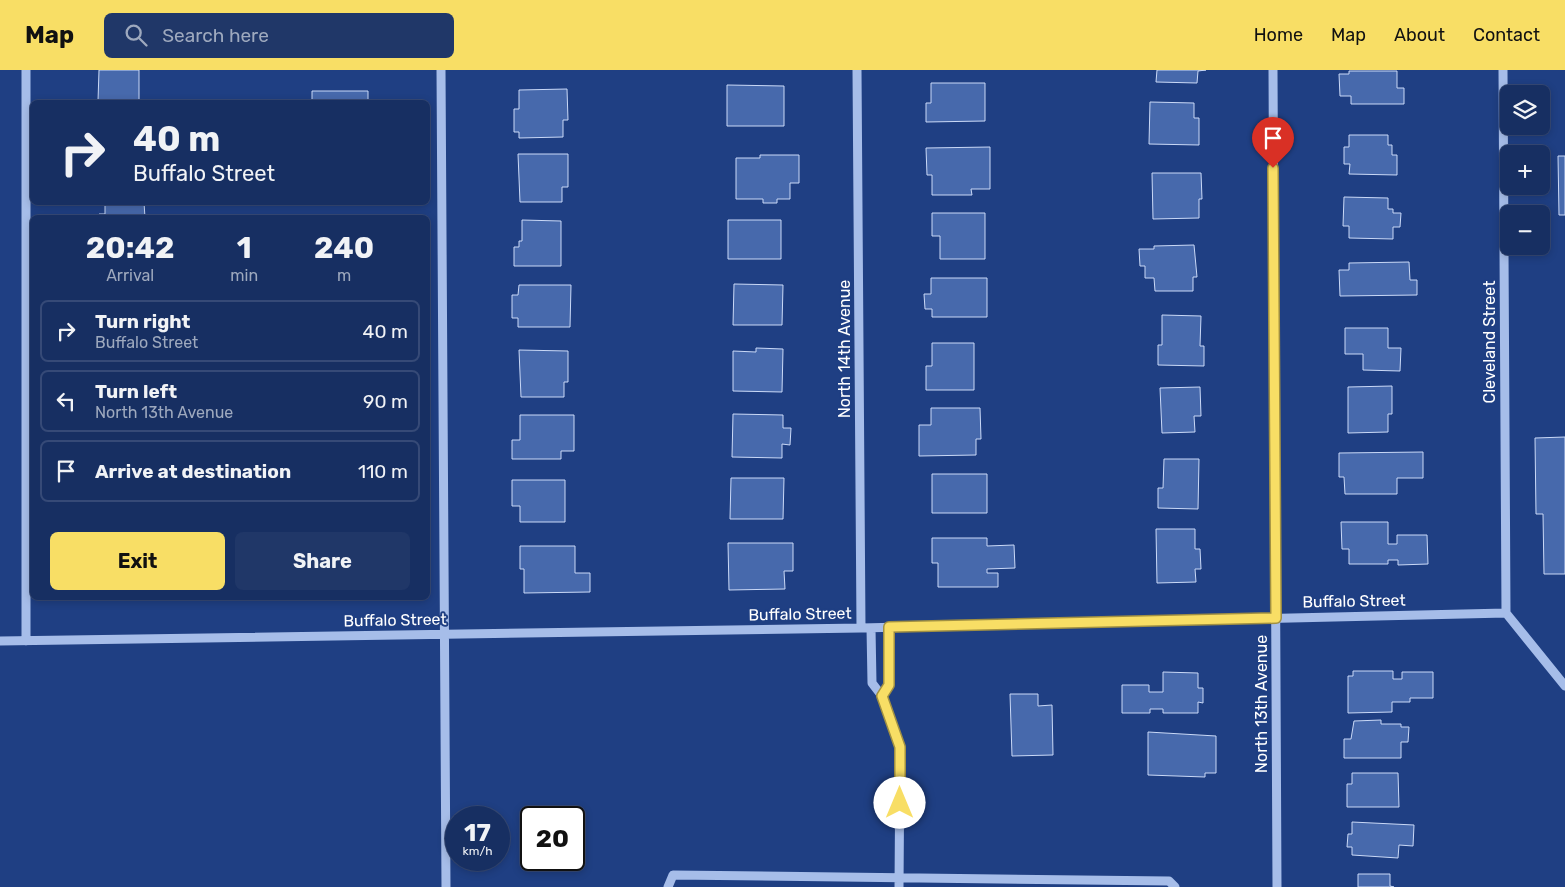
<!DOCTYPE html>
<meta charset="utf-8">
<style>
body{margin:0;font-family:Rubik,sans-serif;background:#203768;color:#f1f3f6;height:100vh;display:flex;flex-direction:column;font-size:19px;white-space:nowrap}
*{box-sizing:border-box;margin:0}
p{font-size:16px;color:#9ea9be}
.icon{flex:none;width:28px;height:28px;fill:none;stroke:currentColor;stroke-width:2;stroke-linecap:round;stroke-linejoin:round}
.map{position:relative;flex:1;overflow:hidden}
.side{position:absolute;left:30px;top:145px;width:400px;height:385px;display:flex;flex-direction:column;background:#172f62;border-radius:8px;box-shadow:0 2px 8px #0003,0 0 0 1px #364a77}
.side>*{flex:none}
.top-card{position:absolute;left:30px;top:30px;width:400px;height:105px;border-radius:8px;box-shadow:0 2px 8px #0003,0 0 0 1px #364a77;background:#172f62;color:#f1f3f6;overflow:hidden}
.buttons{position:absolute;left:1500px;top:15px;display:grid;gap:10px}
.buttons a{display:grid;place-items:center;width:50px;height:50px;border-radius:8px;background:#172f62;box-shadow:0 2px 8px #0003,0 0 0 1px #364a77;font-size:25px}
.speed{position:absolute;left:445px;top:736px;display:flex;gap:10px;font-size:25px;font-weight:700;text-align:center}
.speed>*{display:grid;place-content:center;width:65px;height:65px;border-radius:50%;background:#172f62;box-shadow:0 2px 8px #0003,0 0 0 1px #364a77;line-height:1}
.speed small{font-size:12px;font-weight:400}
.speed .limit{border:2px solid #111;border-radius:8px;background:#fff;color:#111}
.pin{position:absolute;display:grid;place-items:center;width:42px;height:42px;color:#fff;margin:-51px -21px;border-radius:50% 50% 50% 0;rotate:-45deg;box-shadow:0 0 5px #0007}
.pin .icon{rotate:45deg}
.me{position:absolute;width:55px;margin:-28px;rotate:0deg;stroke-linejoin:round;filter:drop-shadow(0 0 4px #0008)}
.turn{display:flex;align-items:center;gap:18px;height:105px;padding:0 20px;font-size:22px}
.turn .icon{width:65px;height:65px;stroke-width:2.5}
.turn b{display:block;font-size:35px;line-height:42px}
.eta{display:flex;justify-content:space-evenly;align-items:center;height:85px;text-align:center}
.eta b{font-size:30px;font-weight:700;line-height:35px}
.action{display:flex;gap:10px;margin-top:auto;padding:10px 20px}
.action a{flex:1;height:58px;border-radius:8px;background:#f8de65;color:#111;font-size:20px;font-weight:700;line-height:58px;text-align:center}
.action a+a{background:#203768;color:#f1f3f6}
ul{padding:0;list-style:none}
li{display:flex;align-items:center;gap:15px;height:62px;margin:0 10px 8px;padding:0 10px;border:2px solid #364a77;border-radius:8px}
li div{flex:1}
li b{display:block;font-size:19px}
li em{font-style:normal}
header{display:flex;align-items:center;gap:30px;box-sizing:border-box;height:70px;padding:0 25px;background:#f8de65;color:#111}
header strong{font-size:24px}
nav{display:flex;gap:28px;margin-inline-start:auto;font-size:18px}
.search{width:350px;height:45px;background:#203768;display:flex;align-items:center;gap:12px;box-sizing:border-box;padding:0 18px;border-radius:8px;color:#9ea9be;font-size:19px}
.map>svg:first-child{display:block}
.building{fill:#4769ac;stroke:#cad9f7}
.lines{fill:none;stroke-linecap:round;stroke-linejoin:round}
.minor{stroke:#a6bde9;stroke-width:9}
.route-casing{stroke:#a19042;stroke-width:12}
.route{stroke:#f8de65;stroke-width:9}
.labels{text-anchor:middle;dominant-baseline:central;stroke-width:4;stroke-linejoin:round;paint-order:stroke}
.street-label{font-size:16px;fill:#fff;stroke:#1f3f83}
</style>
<header>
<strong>Map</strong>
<div class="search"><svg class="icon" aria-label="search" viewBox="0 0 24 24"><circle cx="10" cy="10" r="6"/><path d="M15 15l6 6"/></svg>Search here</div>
<nav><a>Home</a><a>Map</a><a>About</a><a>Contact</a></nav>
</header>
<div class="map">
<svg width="1565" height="817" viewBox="0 0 1565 817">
<rect width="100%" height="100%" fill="#1f3f83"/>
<!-- building -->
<path class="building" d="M 99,0 L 139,0 L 139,31 L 98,31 Z
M 1157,0 L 1206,0 L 1198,1 L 1197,13 L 1156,12 Z
M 1349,1 L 1397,1 L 1397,18 L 1404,18 L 1404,34 L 1351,34 L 1351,26 L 1340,26 L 1339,4 L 1349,4 Z
M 931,13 L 985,13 L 985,51 L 926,52 L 926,33 L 931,33 Z
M 727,15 L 784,16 L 784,56 L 727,56 Z
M 567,19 L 568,50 L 563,50 L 563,67 L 519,68 L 519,62 L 514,62 L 514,39 L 519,39 L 519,20 Z
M 312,21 L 368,21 L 368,32 L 312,32 Z
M 1150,32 L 1194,33 L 1194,48 L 1199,48 L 1199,75 L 1149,74 Z
M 1349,65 L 1388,65 L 1388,75 L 1392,75 L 1392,85 L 1397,85 L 1397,105 L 1349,104 L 1350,94 L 1344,94 L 1344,77 L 1349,77 Z
M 990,77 L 990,119 L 971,119 L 972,125 L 932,125 L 932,105 L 927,105 L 926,78 Z
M 518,84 L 568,84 L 568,117 L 562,117 L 562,132 L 520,132 Z
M 760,85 L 799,85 L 799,113 L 790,113 L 790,129 L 777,129 L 777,133 L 763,133 L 763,129 L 736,129 L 736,88 L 760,88 Z
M 1558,86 L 1565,86 L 1565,145 L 1559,145 Z
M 1152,103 L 1201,103 L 1202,129 L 1199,129 L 1199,148 L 1153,149 Z
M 1344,127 L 1388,128 L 1388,139 L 1393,139 L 1393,143 L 1401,143 L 1400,157 L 1393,157 L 1393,169 L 1349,168 L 1349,156 L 1343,156 Z
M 105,132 L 144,132 L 145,148 L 99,148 L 99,144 L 105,144 Z
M 932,143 L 985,143 L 985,189 L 940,189 L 940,166 L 932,166 Z
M 522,150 L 561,151 L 561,196 L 514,196 L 514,177 L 519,177 L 519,171 L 522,171 Z
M 728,150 L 781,150 L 781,189 L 728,189 Z
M 1194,175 L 1197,207 L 1193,207 L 1193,221 L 1155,221 L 1154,208 L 1145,208 L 1145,196 L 1140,196 L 1139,179 L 1154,179 L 1154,176 Z
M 1409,192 L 1410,210 L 1417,210 L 1417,225 L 1340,226 L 1339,200 L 1349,200 L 1349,193 Z
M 931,208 L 987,208 L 987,247 L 932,247 L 932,239 L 925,239 L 924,224 L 931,224 Z
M 734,214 L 783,215 L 782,255 L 733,255 Z
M 519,215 L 571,215 L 570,257 L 518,257 L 518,248 L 512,248 L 512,225 L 518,225 Z
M 1162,245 L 1201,246 L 1200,276 L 1204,276 L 1204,296 L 1158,295 L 1158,275 L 1162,275 Z
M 1345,258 L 1388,258 L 1388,278 L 1401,278 L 1400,301 L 1363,300 L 1363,284 L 1345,284 Z
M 932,273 L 974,273 L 974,320 L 926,320 L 926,296 L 932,296 Z
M 756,278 L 783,279 L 782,322 L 733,321 L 733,281 L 756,282 Z
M 519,280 L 568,281 L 568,312 L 564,312 L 564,327 L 521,327 Z
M 1392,316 L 1392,344 L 1388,344 L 1388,362 L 1348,363 L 1348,317 Z
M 1200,317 L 1201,346 L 1194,346 L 1195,362 L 1162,363 L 1160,318 Z
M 931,338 L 980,338 L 981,369 L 976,369 L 976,385 L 919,386 L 919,355 L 931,355 Z
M 733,344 L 783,345 L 783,358 L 791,358 L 790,375 L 782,374 L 782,388 L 732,387 Z
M 520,345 L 574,345 L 574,381 L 561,381 L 561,389 L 512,389 L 512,370 L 520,370 Z
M 1565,367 L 1565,504 L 1544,504 L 1543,444 L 1536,444 L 1535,368 Z
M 1423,382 L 1423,408 L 1397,408 L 1397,424 L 1345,424 L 1344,407 L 1339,407 L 1339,383 Z
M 1164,389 L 1199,389 L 1198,439 L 1158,438 L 1158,418 L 1163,418 Z
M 932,404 L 987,404 L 987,443 L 932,443 Z
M 731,408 L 784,408 L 783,449 L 730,449 Z
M 512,410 L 565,410 L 565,452 L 520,452 L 520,436 L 512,436 Z
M 1341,452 L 1388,452 L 1388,474 L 1397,474 L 1397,465 L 1427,465 L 1428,494 L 1398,495 L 1398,490 L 1388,490 L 1388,494 L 1349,494 L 1349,479 L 1342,479 Z
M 1156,459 L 1195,459 L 1195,479 L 1200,479 L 1201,499 L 1195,499 L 1196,512 L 1157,513 Z
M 932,468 L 987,468 L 987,476 L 1014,475 L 1015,498 L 987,499 L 987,503 L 998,503 L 998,517 L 938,517 L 938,493 L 932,493 Z
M 728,473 L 793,473 L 793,501 L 784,501 L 785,519 L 729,520 Z
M 520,476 L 575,476 L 575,503 L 590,503 L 590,522 L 524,523 L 524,499 L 520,499 Z
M 1353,601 L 1393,601 L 1393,609 L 1402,609 L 1402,602 L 1433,602 L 1433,628 L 1410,628 L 1410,632 L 1392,632 L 1392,642 L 1348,643 L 1348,606 L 1353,606 Z
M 1163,602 L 1198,603 L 1198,618 L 1203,618 L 1203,633 L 1198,632 L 1198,643 L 1163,643 L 1163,639 L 1150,639 L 1150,643 L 1122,643 L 1122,615 L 1149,615 L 1149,622 L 1163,622 Z
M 1010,624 L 1038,624 L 1038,636 L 1052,635 L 1053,685 L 1012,686 Z
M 1381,650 L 1381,654 L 1401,654 L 1401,657 L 1409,657 L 1408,672 L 1401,672 L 1401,688 L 1344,688 L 1344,669 L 1351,669 L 1354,651 Z
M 1148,662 L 1216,666 L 1216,703 L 1205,703 L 1205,707 L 1148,705 Z
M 1352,703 L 1398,703 L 1399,737 L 1347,737 L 1347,714 L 1352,714 Z
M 1352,752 L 1414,755 L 1413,776 L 1399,775 L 1398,788 L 1352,785 L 1352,777 L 1347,777 L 1348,764 L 1352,764 Z
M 1358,804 L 1390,804 L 1390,816 L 1394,817 L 1358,817 Z"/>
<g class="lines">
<!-- minor -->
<path class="minor" d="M 441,0 L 446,817
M 857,0 L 861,558
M 1273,0 L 1277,817
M 1503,0 L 1506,543
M 1506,543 L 1565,616
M 871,558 L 872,613 L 882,626 L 900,677 L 899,817
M 0,571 L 861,558 L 1506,543
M 26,571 L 26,0
M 882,626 L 889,615 L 889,557
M 668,817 L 673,805 L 1169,811 L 1175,817"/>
</g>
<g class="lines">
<!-- route casing -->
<g class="route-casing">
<path id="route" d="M 900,733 L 900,677 L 882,626 L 889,615 L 889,557 L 1276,548 L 1273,98"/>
</g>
<!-- route -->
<use href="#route" class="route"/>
</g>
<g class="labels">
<!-- street labels -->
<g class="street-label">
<text transform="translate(1489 272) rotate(-90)">Cleveland Street</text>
<text transform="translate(844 279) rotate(-90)">North 14th Avenue</text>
<text transform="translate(1354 531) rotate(-1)">Buffalo Street</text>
<text transform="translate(800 544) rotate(-1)">Buffalo Street</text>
<text transform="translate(395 550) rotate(-1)">Buffalo Street</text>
<text transform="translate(1261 634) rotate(-90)">North 13th Avenue</text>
</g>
</g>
</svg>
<div class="buttons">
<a><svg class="icon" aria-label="layers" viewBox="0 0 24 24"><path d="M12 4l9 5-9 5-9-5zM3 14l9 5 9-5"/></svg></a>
<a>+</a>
<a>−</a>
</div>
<div class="speed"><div>17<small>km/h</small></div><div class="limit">20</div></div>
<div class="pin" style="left:1273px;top:98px;background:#d93025"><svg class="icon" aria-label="arrive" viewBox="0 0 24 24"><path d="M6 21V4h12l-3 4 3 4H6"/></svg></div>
<svg class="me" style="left:900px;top:733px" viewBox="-20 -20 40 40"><circle r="19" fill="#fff"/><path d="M0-13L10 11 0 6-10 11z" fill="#f8de65"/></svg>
<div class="top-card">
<div class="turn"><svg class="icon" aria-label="right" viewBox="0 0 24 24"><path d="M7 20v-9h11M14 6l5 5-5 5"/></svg><div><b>40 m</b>Buffalo Street</div></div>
</div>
<section class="side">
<div class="eta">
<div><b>20:42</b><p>Arrival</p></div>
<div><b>1</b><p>min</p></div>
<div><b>240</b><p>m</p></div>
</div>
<ul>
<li><svg class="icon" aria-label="right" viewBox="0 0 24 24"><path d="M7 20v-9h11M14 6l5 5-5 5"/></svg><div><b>Turn right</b><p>Buffalo Street</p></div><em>40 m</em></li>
<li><svg class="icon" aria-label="left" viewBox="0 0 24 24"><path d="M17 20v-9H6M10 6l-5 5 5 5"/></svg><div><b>Turn left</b><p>North 13th Avenue</p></div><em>90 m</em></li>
<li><svg class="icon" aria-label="arrive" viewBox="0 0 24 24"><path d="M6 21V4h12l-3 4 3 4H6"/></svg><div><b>Arrive at destination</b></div><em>110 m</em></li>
</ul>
<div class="action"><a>Exit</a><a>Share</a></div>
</section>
</div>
